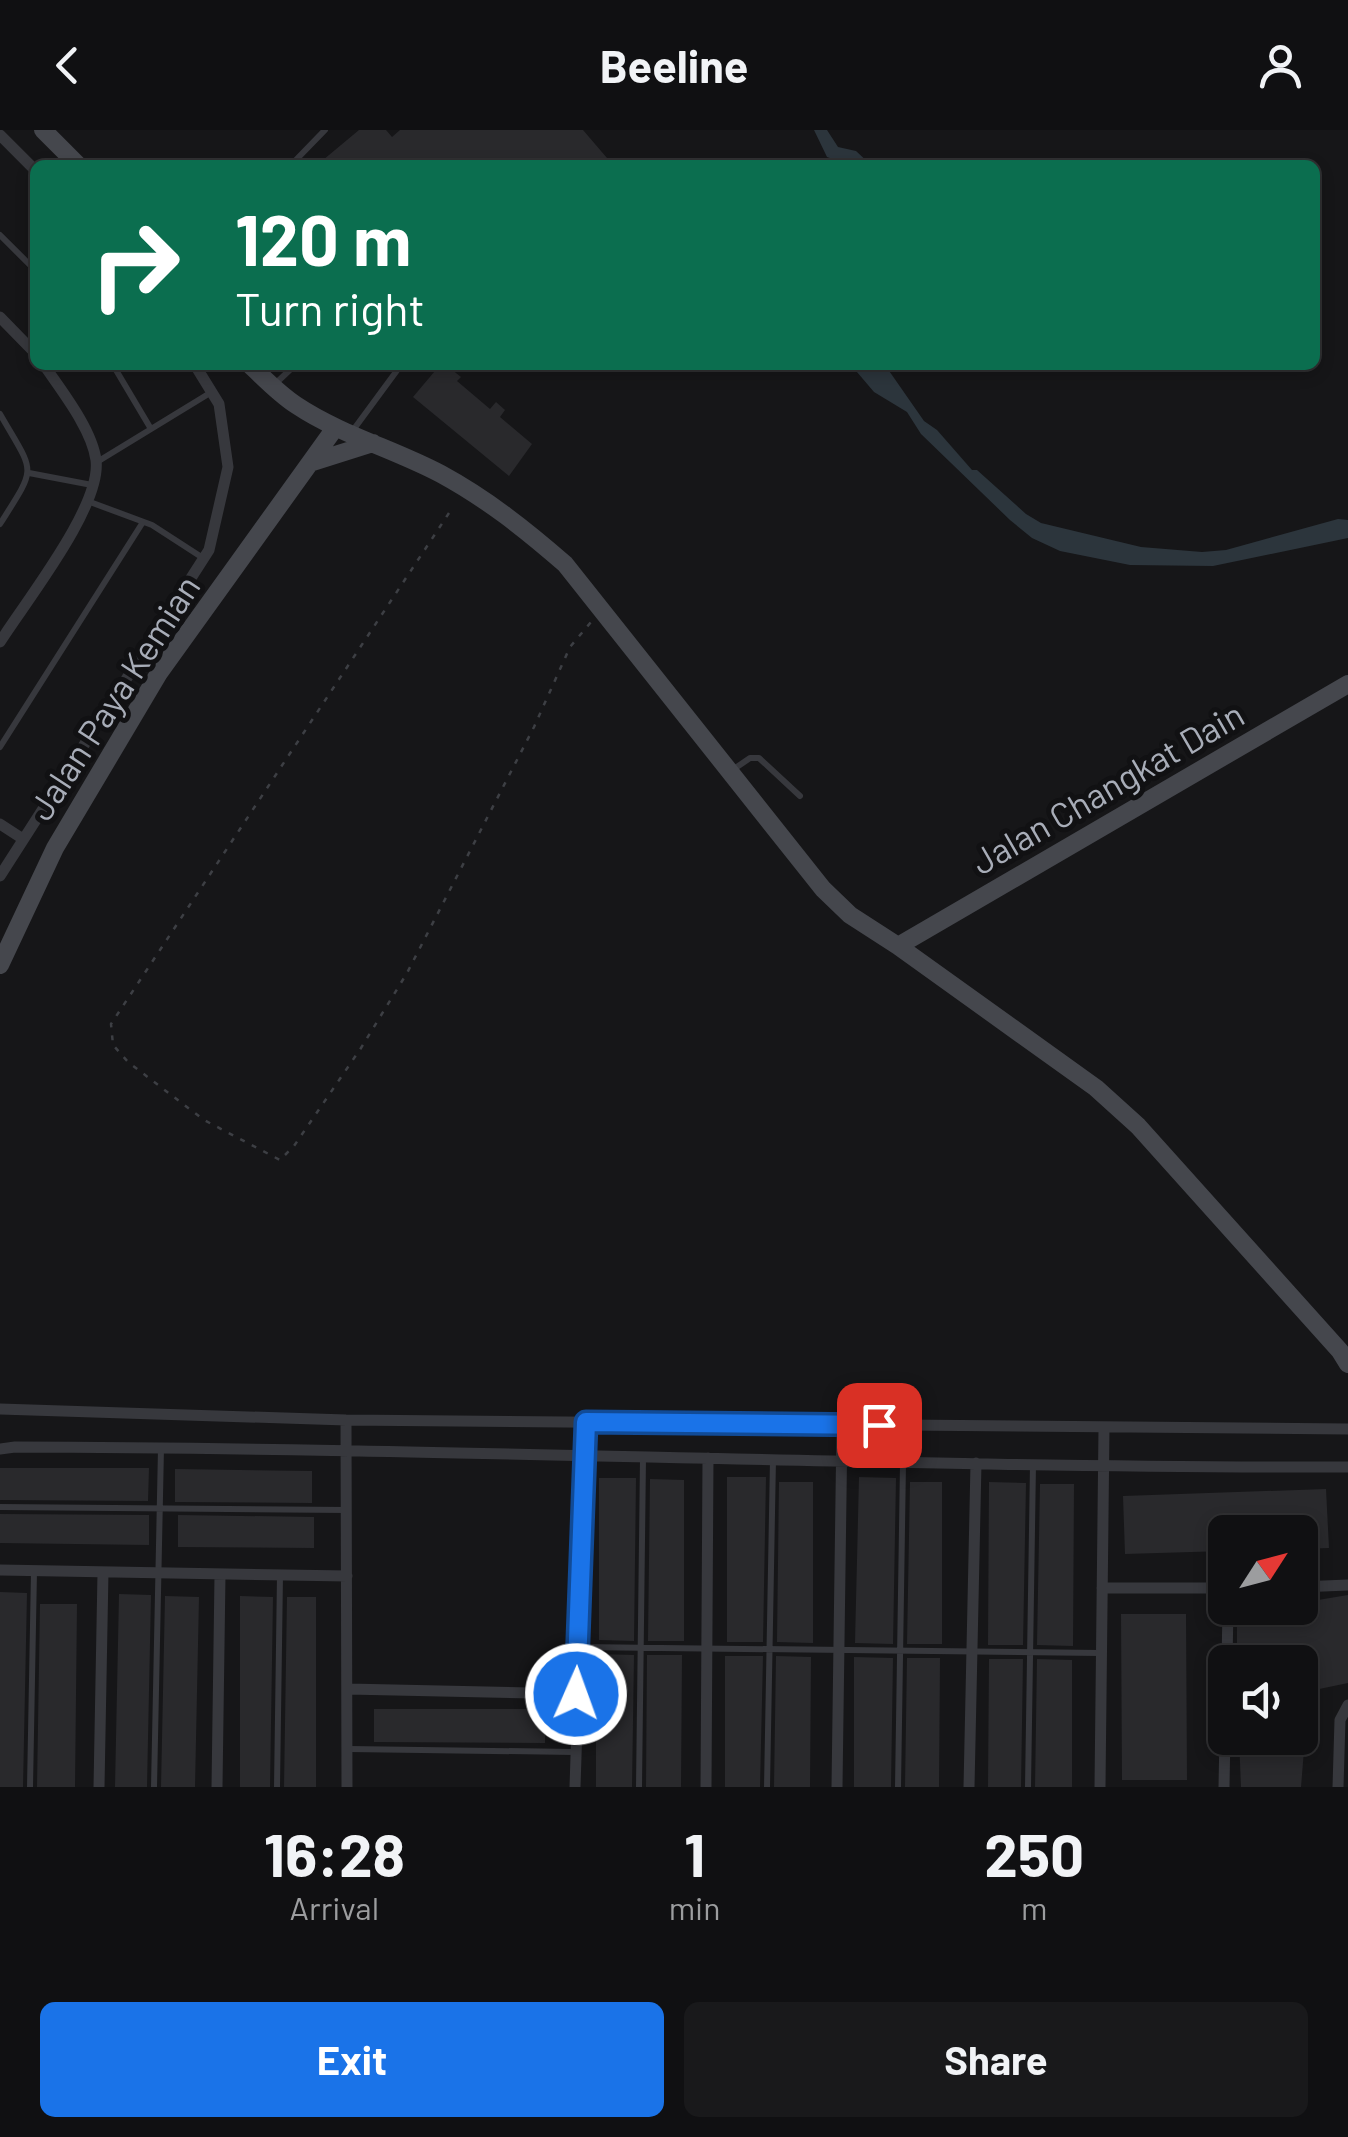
<!DOCTYPE html>
<style>
body{margin:0;font-family:Barlow,sans-serif;background:#19191b;color:#f1f3f6;height:100vh;display:flex;flex-direction:column;font-size:38px;white-space:nowrap}
*{box-sizing:border-box;margin:0}
p{font-size:32px;color:#9c9d9f}
.icon{flex:none;width:55px;height:55px;fill:none;stroke:currentColor;stroke-width:2;stroke-linecap:round;stroke-linejoin:round}
.map{position:relative;height:1657px;overflow:hidden}
.sheet{display:flex;flex-direction:column;background:#101012;flex:1}
.sheet>*{flex:none}
.banner{position:absolute;left:30px;top:30px;width:1290px;height:210px;border-radius:15px;box-shadow:0 5px 15px #0003,0 0 0 2px #303032;background:#0b6e4f;color:#fff;overflow:hidden}
.needle{width:65px;rotate:54deg}
.buttons{position:absolute;left:1208px;top:1385px;display:grid;gap:20px}
.buttons a{display:grid;place-items:center;width:110px;height:110px;border-radius:15px;background:#101012;box-shadow:0 5px 15px #0003,0 0 0 2px #303032;font-size:50px}
.pin{position:absolute;display:grid;place-items:center;width:85px;height:85px;color:#fff;margin:-42px;border-radius:20px;box-shadow:0 5px 15px #0006}
.me{position:absolute;width:110px;margin:-55px;rotate:2deg;stroke-linejoin:round;filter:drop-shadow(0 0 8px #0008)}
.turn{display:flex;align-items:center;gap:35px;height:210px;padding:0 40px;font-size:45px}
.turn .icon{width:130px;height:130px;stroke-width:2.5}
.turn b{display:block;font-size:70px;line-height:85px}
.eta{display:flex;justify-content:space-evenly;align-items:center;height:170px;text-align:center}
.eta b{font-size:60px;font-weight:700;line-height:70px}
.button{display:flex;gap:20px;margin-top:auto;padding:20px 40px}
.button a{flex:1;height:115px;border-radius:15px;background:#1a73e8;color:#fff;font-size:40px;font-weight:700;line-height:115px;text-align:center}
.button a+a{background:#19191b;color:#f1f3f6}
header{display:flex;justify-content:space-between;align-items:center;height:130px;padding:0 40px;background:#101012;font-size:45px;font-weight:700}
.map>svg:first-child{display:block}
.water{fill:#2c353c}
.building{fill:#29292c}
.lines{fill:none;stroke-linecap:round;stroke-linejoin:round}
.path{stroke:#3d3f44;stroke-width:2.5;stroke-dasharray:5 8;stroke-linecap:butt}
.lane{stroke:#37383d;stroke-width:6}
.street{stroke:#37383d;stroke-width:11}
.secondary{stroke:#45474d;stroke-width:18}
.route-casing{stroke:#114b97;stroke-width:25}
.route{stroke:#1a73e8;stroke-width:18}
.labels{text-anchor:middle;dominant-baseline:central;stroke-width:10;stroke-linejoin:round;paint-order:stroke}
.street-label{font-size:35px;fill:#a8adb8;stroke:#111113}
</style>
<header><svg class="icon" aria-label="back" viewBox="0 0 24 24"><path d="M15 5l-7 7 7 7"/></svg>Beeline<svg class="icon" aria-label="person" viewBox="0 0 24 24"><circle cx="12" cy="8" r="4"/><path d="M4 21q1-7 8-7t8 7"/></svg></header>
<div class="map">
<svg width="1348" height="1657" viewBox="0 0 1348 1657">
<rect width="100%" height="100%" fill="#161618"/>
<!-- water -->
<path class="water" d="M 814,0 L 827,0 L 838,17 L 856,21 L 871,35 L 849,35 L 827,27 Z
M 851,235 L 885,235 L 924,291 L 937,300 L 972,340 L 977,340 L 1026,384 L 1041,393 L 1141,417 L 1202,422 L 1226,420 L 1338,389 L 1348,390 L 1348,408 L 1213,436 L 1130,435 L 1060,421 L 1032,408 L 1010,390 L 921,304 L 907,282 L 874,262 Z"/>
<!-- building -->
<path class="building" d="M 359,0 L 386,0 L 392,7 L 400,0 L 583,0 L 613,35 L 317,35 Z
M 440,235 L 446,235 L 461,247 L 457,251 L 490,279 L 496,272 L 505,280 L 500,287 L 532,314 L 509,346 L 413,267 Z
M 0,1338 L 149,1338 L 148,1371 L 0,1370 Z
M 175,1339 L 312,1341 L 312,1373 L 175,1372 Z
M 727,1347 L 766,1347 L 763,1512 L 727,1512 Z
M 859,1347 L 896,1348 L 893,1514 L 855,1513 Z
M 599,1348 L 636,1348 L 634,1511 L 599,1510 Z
M 650,1349 L 684,1350 L 684,1511 L 648,1511 Z
M 779,1352 L 813,1352 L 813,1513 L 777,1512 Z
M 910,1352 L 942,1352 L 942,1514 L 907,1514 Z
M 989,1352 L 1026,1353 L 1023,1515 L 988,1515 Z
M 1040,1354 L 1074,1354 L 1073,1516 L 1037,1515 Z
M 1326,1359 L 1329,1418 L 1300,1419 L 1300,1402 L 1225,1402 L 1225,1421 L 1125,1424 L 1123,1366 Z
M 0,1384 L 149,1385 L 149,1415 L 0,1413 Z
M 178,1385 L 314,1387 L 314,1418 L 178,1417 Z
M 0,1462 L 27,1463 L 23,1657 L 0,1657 Z
M 119,1464 L 151,1465 L 147,1657 L 115,1657 Z
M 1348,1465 L 1348,1553 L 1300,1563 L 1300,1532 L 1237,1532 L 1237,1483 L 1269,1478 L 1300,1478 L 1300,1473 Z
M 165,1466 L 199,1467 L 195,1657 L 161,1657 Z
M 240,1466 L 273,1467 L 270,1657 L 240,1657 Z
M 287,1467 L 316,1467 L 316,1657 L 284,1657 Z
M 40,1474 L 77,1474 L 75,1657 L 37,1657 Z
M 1121,1484 L 1186,1484 L 1187,1650 L 1122,1650 Z
M 596,1524 L 634,1525 L 632,1657 L 596,1657 Z
M 647,1525 L 682,1525 L 681,1657 L 646,1657 Z
M 725,1526 L 763,1526 L 760,1657 L 725,1657 Z
M 776,1526 L 811,1527 L 810,1657 L 774,1657 Z
M 854,1527 L 893,1528 L 891,1657 L 854,1657 Z
M 907,1528 L 940,1528 L 939,1657 L 905,1657 Z
M 989,1529 L 1023,1529 L 1021,1657 L 988,1657 Z
M 1037,1529 L 1072,1530 L 1072,1657 L 1035,1657 Z
M 374,1579 L 545,1579 L 545,1613 L 374,1612 Z
M 1239,1608 L 1305,1608 L 1301,1657 L 1241,1657 Z"/>
<g class="lines">
<!-- path -->
<path class="path" d="M 449,383 L 111,894 L 113,915 L 128,932 L 204,990 L 280,1030 L 294,1016 L 361,918 L 407,843 L 534,597 L 570,517 L 591,492"/>
<!-- lane -->
<path class="lane" d="M 291,35 L 325,0
M 0,105 L 35,140
M 113,235 L 151,299
M 274,255 L 295,235
M 0,284 C 35,345 38,334 0,394
M 351,303 L 401,235
M 97,332 L 210,263
M 29,343 L 92,355
M 90,372 L 152,395 L 203,428
M 0,617 L 143,392
M 731,641 L 750,628 L 759,628 L 800,666
M 0,1377 L 347,1380
M 578,1517 L 1100,1523
M 349,1619 L 575,1622
M 30,1657 L 34,1441
M 154,1657 L 161,1318
M 277,1657 L 280,1445
M 639,1657 L 643,1328
M 767,1657 L 773,1329
M 898,1657 L 903,1333
M 1028,1657 L 1033,1334"/>
<!-- street -->
<path class="street" d="M 0,5 L 35,40
M 0,187 L 35,223
M 0,512 C 26,471 102,376 96,330 C 92,299 61,260 44,235
M 0,694 L 23,709
M 0,746 L 209,420 L 228,337 L 219,274 L 195,235
M 0,1279 L 346,1290 L 1348,1299
M 346,1290 L 347,1657
M 0,1319 L 15,1317 C 460,1318 904,1338 1348,1337
M 0,1440 L 347,1446
M 1300,1457 L 1348,1455
M 1102,1458 L 1225,1458
M 1227,1532 L 1228,1478
M 348,1559 L 576,1564
M 99,1657 L 103,1442
M 217,1657 L 220,1445
M 575,1657 L 587,1292
M 706,1657 L 708,1328
M 837,1657 L 842,1294
M 969,1657 L 976,1333
M 1100,1657 L 1104,1297
M 1224,1657 L 1225,1603
M 1338,1657 L 1340,1590 L 1348,1575"/>
<!-- secondary -->
<path class="secondary" d="M 43,0 L 78,35
M 250,235 C 264,248 279,264 296,275 C 341,305 394,319 441,344 C 487,369 526,400 565,434 L 823,759 L 850,785 L 898,816 L 1096,958 L 1138,996 L 1340,1221 L 1348,1234
M 313,332 L 373,313
M 898,816 L 1348,554
M 0,835 L 55,718 L 159,543 L 335,298"/>
</g>
<g class="lines">
<!-- route casing -->
<g class="route-casing">
<path id="route" d="M 576,1564 L 586,1292 L 879,1295"/>
</g>
<!-- route -->
<use href="#route" class="route"/>
</g>
<g class="labels">
<!-- street labels -->
<g class="street-label">
<text transform="translate(113 567) rotate(-57)">Jalan Paya Kemian</text>
<text transform="translate(1107 657) rotate(-30)">Jalan Changkat Dain</text>
</g>
</g>
</svg>
<div class="buttons">
<a><svg class="needle" viewBox="-14 -14 28 28"><path d="M0-13l5 13h-10z" fill="#e53935"/><path d="M0 13l5-13h-10z" fill="#9c9d9f"/></svg></a>
<a><svg class="icon" aria-label="sound" viewBox="0 0 24 24"><path d="M4 9h4l5-4v14l-5-4H4zM17 9q2 3 0 6"/></svg></a>
</div>
<div class="pin" style="left:879px;top:1295px;background:#d93025"><svg class="icon" aria-label="arrive" viewBox="0 0 24 24"><path d="M6 21V4h12l-3 4 3 4H6"/></svg></div>
<svg class="me" style="left:576px;top:1564px" viewBox="-20 -20 40 40"><circle r="17" fill="#1a73e8" stroke="#fff" stroke-width="3"/><path d="M0-11L8 9 0 5-8 9z" fill="#fff"/></svg>
<div class="banner">
<div class="turn"><svg class="icon" aria-label="right" viewBox="0 0 24 24"><path d="M7 20v-9h11M14 6l5 5-5 5"/></svg><div><b>120 m</b>Turn right</div></div>
</div>
</div>
<section class="sheet">
<div class="eta">
<div><b>16:28</b><p>Arrival</p></div>
<div><b>1</b><p>min</p></div>
<div><b>250</b><p>m</p></div>
</div>
<div class="button"><a>Exit</a><a>Share</a></div>
</section>
